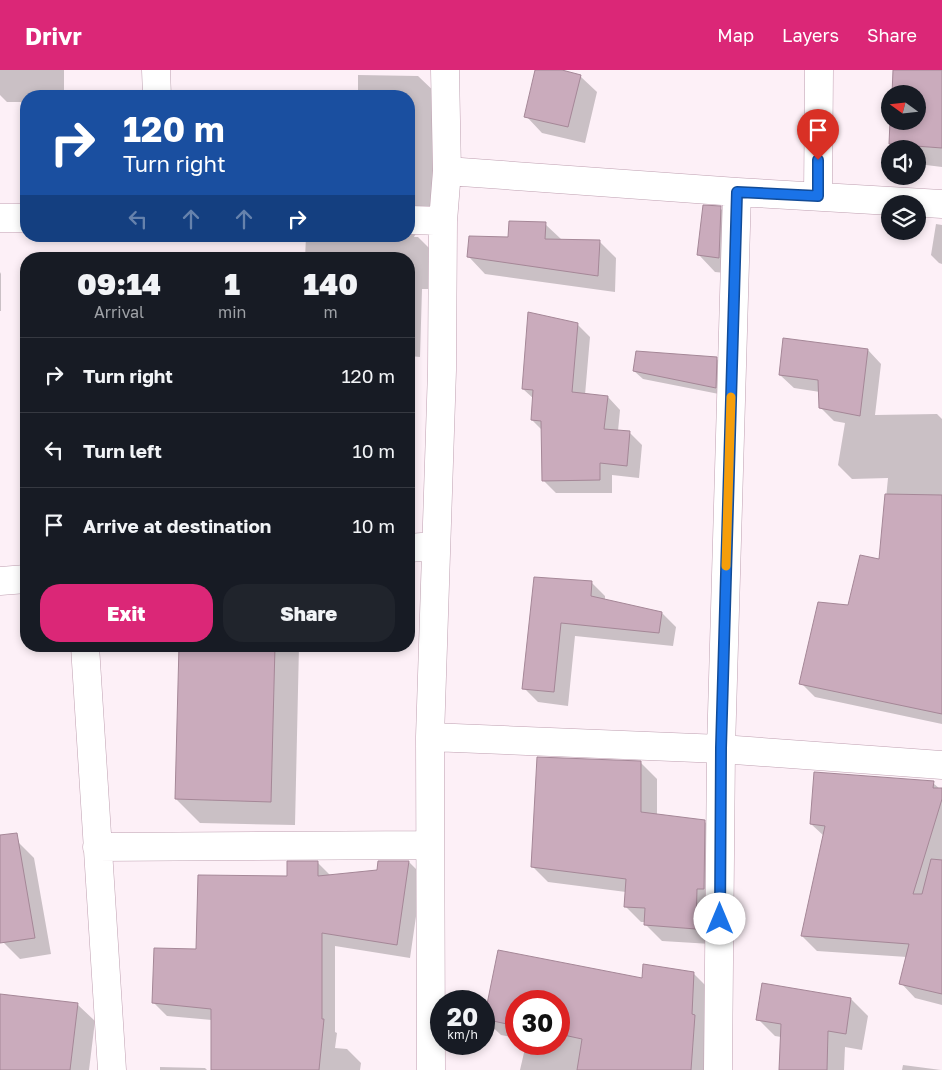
<!DOCTYPE html>
<style>
body{margin:0;font-family:"Golos Text",sans-serif;background:#20242c;color:#f1f3f6;height:100vh;display:flex;flex-direction:column;font-size:19px;white-space:nowrap}
*{box-sizing:border-box;margin:0}
p{font-size:16px;color:#9ea1a6}
.icon{flex:none;width:28px;height:28px;fill:none;stroke:currentColor;stroke-width:2;stroke-linecap:round;stroke-linejoin:round}
.map{position:relative;flex:1;overflow:hidden}
.panel{position:absolute;left:20px;top:182px;width:395px;height:400px;display:flex;flex-direction:column;background:#171b24;border-radius:20px;box-shadow:0 2px 8px #0003}
.panel>*{flex:none}
.guide{position:absolute;left:20px;top:20px;width:395px;height:152px;border-radius:20px;box-shadow:0 2px 8px #0003;background:#1a4fa0;color:#fff;overflow:hidden}
.needle{width:32px;rotate:285deg}
.buttons{position:absolute;left:881px;top:15px;display:grid;gap:10px}
.buttons a{display:grid;place-items:center;width:45px;height:45px;border-radius:50%;background:#171b24;box-shadow:0 2px 8px #0003;font-size:25px}
.speed{position:absolute;left:430px;top:920px;display:flex;gap:10px;font-size:25px;font-weight:700;text-align:center}
.speed>*{display:grid;place-content:center;width:65px;height:65px;border-radius:50%;background:#171b24;box-shadow:0 2px 8px #0003;line-height:1}
.speed small{font-size:12px;font-weight:400}
.speed .limit{border:8px solid #d22;background:#fff;color:#111}
.pin{position:absolute;display:grid;place-items:center;width:42px;height:42px;color:#fff;margin:-51px -21px;border-radius:50% 50% 50% 0;rotate:-45deg;box-shadow:0 0 5px #0007}
.pin .icon{rotate:45deg}
.me{position:absolute;width:55px;margin:-28px;rotate:0deg;stroke-linejoin:round;filter:drop-shadow(0 0 4px #0008)}
.turn{display:flex;align-items:center;gap:18px;height:105px;padding:0 20px;font-size:22px}
.turn .icon{width:65px;height:65px;stroke-width:2.5}
.turn b{display:block;font-size:35px;line-height:42px}
.lanes{display:flex;align-items:center;height:48px;padding:0 20px;background:#0003;justify-content:center;gap:25px;direction:ltr}
.lanes .off{opacity:.35}
.eta{display:flex;justify-content:space-evenly;align-items:center;height:85px;text-align:center}
.eta b{font-size:30px;font-weight:800;line-height:35px}
.cta{display:flex;gap:10px;margin-top:auto;padding:10px 20px}
.cta a{flex:1;height:58px;border-radius:20px;background:#db2777;color:#fff;font-size:20px;font-weight:800;line-height:58px;text-align:center}
.cta a+a{background:#20242c;color:#f1f3f6}
ul{padding:0;list-style:none}
li{display:flex;align-items:center;gap:15px;height:75px;padding:0 20px;border-top:1px solid #363941}
li div{flex:1}
li b{display:block;font-size:19px}
li em{font-style:normal}
header{display:flex;align-items:center;gap:30px;box-sizing:border-box;height:70px;padding:0 25px;background:#db2777;color:#fff}
header strong{font-size:24px}
nav{display:flex;gap:28px;margin-inline-start:auto;font-size:18px}
.map>svg:first-child{display:block}
.shadow{fill:#0003}
.building{fill:#caabbc;stroke:#a58797}
.lines{fill:none;stroke-linecap:round;stroke-linejoin:round}
.minor-casing{stroke:#bfa0b1;stroke-width:29}
.minor{stroke:#fff;stroke-width:28}
.route-casing{stroke:#114b97;stroke-width:12}
.route{stroke:#1a73e8;stroke-width:9}
.slow{stroke:#f59e0b;stroke-width:9}
</style>
<header>
<strong>Drivr</strong>
<nav><a>Map</a><a>Layers</a><a>Share</a></nav>
</header>
<div class="map">
<svg width="942" height="1000" viewBox="0 0 942 1000">
<rect width="100%" height="100%" fill="#fdf0f7"/>
<!-- shadow -->
<path class="shadow" d="M 0,0 L 64,0 L 64,26 L 26,26 L 26,32 L 7,32 L 0,25 Z
M 536,0 L 556,0 L 580,6 L 597,22 L 585,73 L 542,63 L 526,46 Z
M 894,0 L 942,0 L 942,97 L 918,94 L 918,79 L 895,79 L 890,74 L 918,51 L 918,24 Z
M 358,5 L 418,6 L 439,26 L 437,155 L 416,163 L 414,167 L 418,167 L 439,188 L 438,219 L 422,219 L 420,287 L 409,286 L 409,189 L 305,189 L 306,166 L 409,166 L 409,26 L 358,26 Z
M 720,138 L 737,155 L 736,204 L 715,202 L 699,185 Z
M 545,154 L 562,170 L 600,172 L 616,188 L 615,222 L 485,204 L 469,187 Z
M 936,154 L 942,155 L 942,194 L 939,193 L 931,185 Z
M 237,185 L 240,189 L 183,189 L 183,187 Z
M 0,202 L 1,204 L 1,241 L 0,241 Z
M 577,254 L 590,267 L 585,325 L 608,327 L 620,340 L 618,361 L 629,362 L 642,375 L 639,408 L 612,405 L 612,423 L 556,423 L 544,411 L 542,360 L 532,350 L 534,329 L 523,319 Z
M 868,280 L 881,294 L 875,345 L 937,344 L 942,349 L 942,654 L 815,627 L 801,613 L 849,536 L 880,491 L 888,408 L 852,409 L 838,395 L 845,353 L 834,351 L 820,337 L 820,322 L 794,318 L 780,305 Z
M 716,288 L 724,297 L 724,325 L 643,309 L 634,301 Z
M 535,508 L 591,512 L 605,526 L 605,531 L 662,543 L 676,557 L 673,576 L 575,566 L 568,636 L 538,632 L 524,618 Z
M 180,576 L 299,576 L 295,755 L 200,753 L 176,729 Z
M 641,693 L 657,709 L 657,745 L 704,751 L 720,768 L 711,874 L 662,871 L 646,855 L 646,852 L 641,852 L 625,836 L 626,822 L 548,812 L 532,796 Z
M 933,713 L 940,719 L 942,719 L 942,935 L 915,928 L 901,913 L 907,887 L 817,881 L 802,866 L 824,766 L 811,754 Z
M 17,771 L 34,788 L 51,884 L 20,889 L 3,872 L 0,852 L 0,774 Z
M 379,792 L 409,792 L 422,805 L 410,888 L 335,876 L 335,962 L 337,963 L 335,978 L 347,979 L 361,993 L 360,1000 L 213,1000 L 212,950 L 167,946 L 153,932 L 198,881 L 288,807 L 318,793 L 331,806 L 378,801 Z
M 499,881 L 643,909 L 693,903 L 709,919 L 718,1000 L 520,1000 L 526,974 L 559,974 L 559,931 L 516,931 L 516,968 L 501,965 L 484,949 Z
M 0,925 L 78,935 L 95,951 L 89,1000 L 0,1000 Z
M 851,929 L 868,946 L 862,980 L 845,977 L 844,1000 L 780,1000 L 781,967 L 775,966 L 758,949 Z
M 903,995 L 941,1000 L 902,1000 Z
M 160,997 L 205,998 L 207,1000 L 160,1000 Z"/>
<!-- building -->
<path class="building" d="M 535,0 L 562,0 L 581,5 L 568,57 L 524,47 Z
M 893,0 L 942,0 L 942,78 L 889,74 L 890,51 L 918,51 L 918,24 L 892,24 Z
M 703,135 L 721,136 L 719,188 L 697,185 Z
M 509,151 L 546,152 L 545,169 L 600,170 L 598,206 L 467,187 L 469,166 L 508,167 Z
M 528,242 L 578,253 L 572,322 L 608,326 L 604,359 L 630,361 L 627,396 L 600,393 L 600,410 L 542,411 L 541,351 L 531,350 L 533,320 L 522,319 Z
M 783,268 L 868,279 L 860,346 L 819,338 L 818,310 L 779,305 Z
M 636,281 L 717,287 L 716,318 L 633,301 Z
M 885,424 L 942,425 L 942,644 L 799,614 L 818,532 L 848,535 L 860,485 L 879,489 Z
M 534,507 L 592,511 L 591,526 L 662,542 L 659,563 L 561,553 L 554,622 L 522,619 Z
M 179,576 L 275,576 L 271,732 L 175,729 Z
M 537,687 L 641,691 L 641,742 L 705,750 L 704,819 L 697,819 L 696,859 L 644,855 L 645,838 L 624,837 L 626,809 L 531,797 Z
M 814,702 L 934,711 L 933,718 L 942,718 L 942,729 L 913,824 L 922,824 L 931,789 L 942,790 L 942,924 L 899,914 L 909,874 L 801,866 L 825,756 L 810,754 Z
M 17,763 L 35,868 L 0,873 L 0,765 Z
M 287,791 L 318,791 L 318,806 L 377,800 L 378,791 L 409,791 L 397,875 L 322,863 L 322,949 L 324,949 L 319,1000 L 211,1000 L 211,939 L 152,933 L 154,878 L 196,879 L 198,805 L 287,806 Z
M 498,880 L 642,908 L 643,894 L 694,902 L 692,944 L 695,945 L 691,1000 L 577,1000 L 582,969 L 559,964 L 559,931 L 516,931 L 516,956 L 484,949 Z
M 762,913 L 851,928 L 846,964 L 828,961 L 827,1000 L 779,1000 L 781,954 L 756,950 Z
M 0,924 L 78,933 L 70,1000 L 0,1000 Z"/>
<g class="lines">
<!-- minor casing -->
<g class="minor-casing">
<path id="minor" d="M 156,0 L 157,26
M 447,101 L 737,122 L 942,134
M 818,126 L 819,0
M 0,148 L 26,148
M 409,150 L 443,151
M 409,478 L 435,476
M 0,511 L 26,509
M 85,576 L 112,1000
M 430,667 L 721,679 L 942,695
M 97,777 L 430,775
M 431,1000 L 430,667 L 442,300 L 443,151 L 447,101 L 445,0
M 718,1000 L 721,679 L 737,122"/>
</g>
<!-- minor -->
<use href="#minor" class="minor"/>
</g>
<g class="lines">
<!-- route casing -->
<g class="route-casing">
<path id="route" d="M 720,849 L 721,678 L 737,122 L 818,126 L 818,90"/>
</g>
<!-- route -->
<use href="#route" class="route"/>
<!-- slow -->
<path class="slow" d="M 726,496 L 731,327"/>
</g>
</svg>
<div class="buttons">
<a><svg class="needle" viewBox="-14 -14 28 28"><path d="M0-13l5 13h-10z" fill="#e53935"/><path d="M0 13l5-13h-10z" fill="#9ea1a6"/></svg></a>
<a><svg class="icon" aria-label="sound" viewBox="0 0 24 24"><path d="M4 9h4l5-4v14l-5-4H4zM17 9q2 3 0 6"/></svg></a>
<a><svg class="icon" aria-label="layers" viewBox="0 0 24 24"><path d="M12 4l9 5-9 5-9-5zM3 14l9 5 9-5"/></svg></a>
</div>
<div class="speed"><div>20<small>km/h</small></div><div class="limit">30</div></div>
<div class="pin" style="left:818px;top:90px;background:#d93025"><svg class="icon" aria-label="arrive" viewBox="0 0 24 24"><path d="M6 21V4h12l-3 4 3 4H6"/></svg></div>
<svg class="me" style="left:720px;top:849px" viewBox="-20 -20 40 40"><circle r="19" fill="#fff"/><path d="M0-13L10 11 0 6-10 11z" fill="#1a73e8"/></svg>
<div class="guide">
<div class="turn"><svg class="icon" aria-label="right" viewBox="0 0 24 24"><path d="M7 20v-9h11M14 6l5 5-5 5"/></svg><div><b>120 m</b>Turn right</div></div>
<div class="lanes"><svg class="icon off" aria-label="left" viewBox="0 0 24 24"><path d="M17 20v-9H6M10 6l-5 5 5 5"/></svg><svg class="icon off" aria-label="ahead" viewBox="0 0 24 24"><path d="M12 20V5M6 11l6-6 6 6"/></svg><svg class="icon off" aria-label="ahead" viewBox="0 0 24 24"><path d="M12 20V5M6 11l6-6 6 6"/></svg><svg class="icon" aria-label="right" viewBox="0 0 24 24"><path d="M7 20v-9h11M14 6l5 5-5 5"/></svg></div>
</div>
<section class="panel">
<div class="eta">
<div><b>09:14</b><p>Arrival</p></div>
<div><b>1</b><p>min</p></div>
<div><b>140</b><p>m</p></div>
</div>
<ul>
<li><svg class="icon" aria-label="right" viewBox="0 0 24 24"><path d="M7 20v-9h11M14 6l5 5-5 5"/></svg><div><b>Turn right</b></div><em>120 m</em></li>
<li><svg class="icon" aria-label="left" viewBox="0 0 24 24"><path d="M17 20v-9H6M10 6l-5 5 5 5"/></svg><div><b>Turn left</b></div><em>10 m</em></li>
<li><svg class="icon" aria-label="arrive" viewBox="0 0 24 24"><path d="M6 21V4h12l-3 4 3 4H6"/></svg><div><b>Arrive at destination</b></div><em>10 m</em></li>
</ul>
<div class="cta"><a>Exit</a><a>Share</a></div>
</section>
</div>
